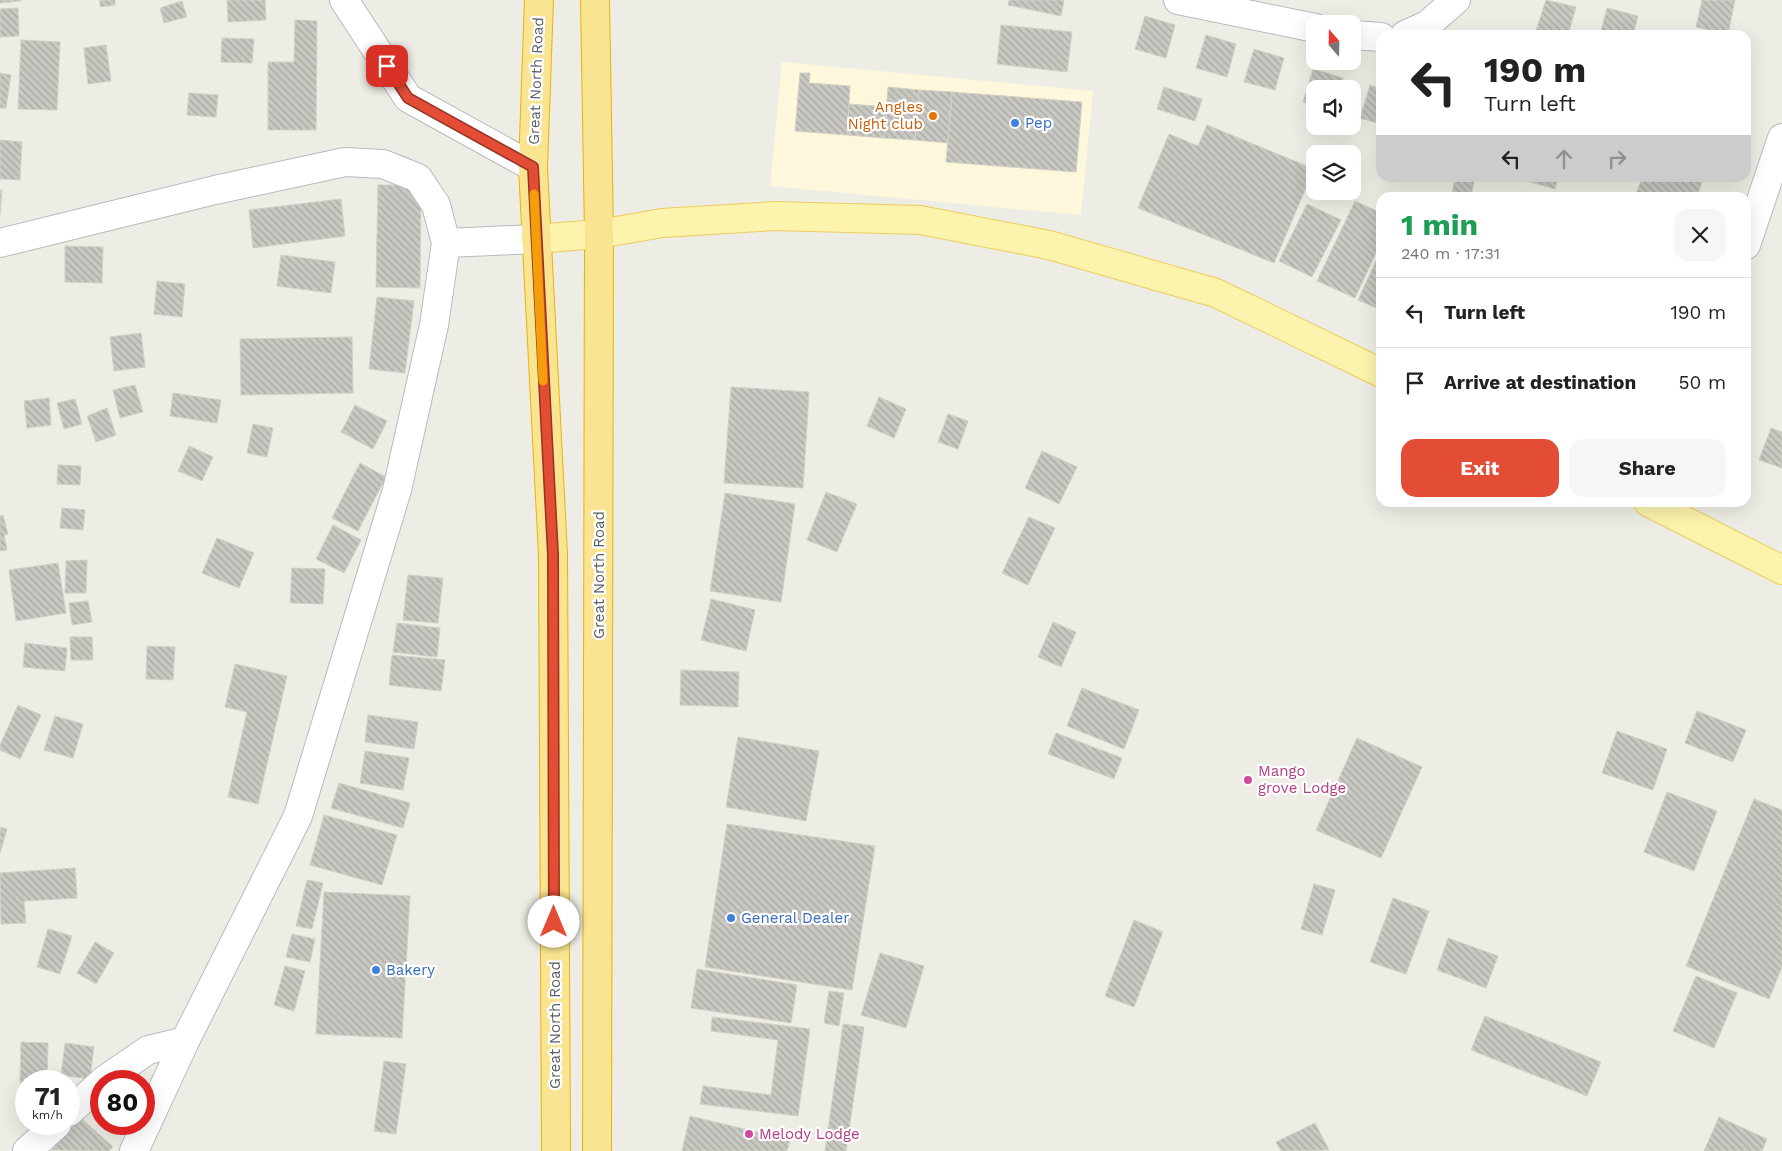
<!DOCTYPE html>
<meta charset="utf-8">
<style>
body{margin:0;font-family:"Work Sans",sans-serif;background:#f6f6f6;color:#222;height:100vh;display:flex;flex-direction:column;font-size:19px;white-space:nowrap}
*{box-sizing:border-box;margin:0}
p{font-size:16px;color:#767676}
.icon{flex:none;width:28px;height:28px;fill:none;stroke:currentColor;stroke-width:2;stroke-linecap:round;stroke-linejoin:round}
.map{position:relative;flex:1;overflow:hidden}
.details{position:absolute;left:1376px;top:192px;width:375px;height:315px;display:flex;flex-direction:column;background:#fff;border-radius:15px;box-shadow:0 5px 20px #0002}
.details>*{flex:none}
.banner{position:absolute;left:1376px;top:30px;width:375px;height:152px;border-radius:15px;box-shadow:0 5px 20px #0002;background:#fff;color:#222;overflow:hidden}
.needle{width:32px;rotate:340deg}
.buttons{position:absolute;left:1306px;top:15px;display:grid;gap:10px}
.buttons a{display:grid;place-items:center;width:55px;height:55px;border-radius:10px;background:#fff;box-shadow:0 5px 20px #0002;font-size:25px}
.speed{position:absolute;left:15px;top:1070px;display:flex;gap:10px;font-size:25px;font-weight:700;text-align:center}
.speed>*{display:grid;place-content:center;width:65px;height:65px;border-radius:50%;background:#fff;box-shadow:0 5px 20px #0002;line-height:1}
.speed small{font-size:12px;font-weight:400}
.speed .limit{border:8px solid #d22;background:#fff;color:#111}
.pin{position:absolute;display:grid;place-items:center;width:42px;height:42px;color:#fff;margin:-21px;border-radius:10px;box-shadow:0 2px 8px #0006}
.me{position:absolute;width:55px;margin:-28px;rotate:0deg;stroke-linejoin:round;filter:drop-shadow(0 0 4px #0008)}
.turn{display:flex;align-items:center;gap:18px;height:105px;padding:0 25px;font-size:22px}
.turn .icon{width:65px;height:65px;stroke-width:2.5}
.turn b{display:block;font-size:35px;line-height:42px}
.lanes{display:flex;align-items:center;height:48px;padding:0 25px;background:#0003;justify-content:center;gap:25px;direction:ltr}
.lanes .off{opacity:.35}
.round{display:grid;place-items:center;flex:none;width:52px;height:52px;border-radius:15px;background:#f6f6f6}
.headline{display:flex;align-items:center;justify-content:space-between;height:85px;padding:0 25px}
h1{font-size:30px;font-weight:700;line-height:38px;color:#1e9e55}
.primary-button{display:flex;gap:10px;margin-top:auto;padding:10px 25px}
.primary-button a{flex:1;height:58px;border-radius:15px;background:#e34d36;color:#fff;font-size:20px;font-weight:700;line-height:58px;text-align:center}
.primary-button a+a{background:#f6f6f6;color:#222}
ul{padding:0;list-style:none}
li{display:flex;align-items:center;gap:15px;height:70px;padding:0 25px;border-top:1px solid #e0e0e0}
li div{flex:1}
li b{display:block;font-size:19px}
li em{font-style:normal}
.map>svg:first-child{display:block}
.commercial{fill:#fdf7db}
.building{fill:url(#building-back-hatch);stroke:#d3cfc3}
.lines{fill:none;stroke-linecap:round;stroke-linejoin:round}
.minor-casing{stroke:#b7babe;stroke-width:30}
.major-casing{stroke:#edcd5f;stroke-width:30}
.highway-casing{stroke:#ebb108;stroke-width:30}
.minor{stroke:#fff;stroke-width:28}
.major{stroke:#fcf4ac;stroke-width:28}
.highway{stroke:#f9e591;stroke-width:28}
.route-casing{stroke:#943223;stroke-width:12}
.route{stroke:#e34d36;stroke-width:9}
.slow{stroke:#f59e0b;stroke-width:9}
.food-dot{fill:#e8710a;stroke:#fff;stroke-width:2}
.shop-dot{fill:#3f7fe0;stroke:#fff;stroke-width:2}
.hotel-dot{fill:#d1479c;stroke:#fff;stroke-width:2}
.labels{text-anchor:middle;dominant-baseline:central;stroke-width:4.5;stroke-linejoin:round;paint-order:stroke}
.street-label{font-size:15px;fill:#5c6065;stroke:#fff}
.food-label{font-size:15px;fill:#c56008;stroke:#fff;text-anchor:end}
.shop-label{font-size:15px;fill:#366cbe;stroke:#fff;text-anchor:start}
.hotel-label{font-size:15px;fill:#b23c85;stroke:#fff;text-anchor:start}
</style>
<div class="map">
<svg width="1782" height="1151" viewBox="0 0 1782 1151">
<defs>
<pattern id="building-back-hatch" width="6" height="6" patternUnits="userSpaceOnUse" patternTransform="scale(1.25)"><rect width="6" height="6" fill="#cac8c2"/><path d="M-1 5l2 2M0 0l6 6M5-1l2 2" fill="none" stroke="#a7a6a1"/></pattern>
</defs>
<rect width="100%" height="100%" fill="#eeede5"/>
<!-- commercial -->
<path class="commercial" d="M 782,62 L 1093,91 L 1081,215 L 770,186 Z"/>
<!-- building -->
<path class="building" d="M 0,0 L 21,0 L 21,1 L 0,3 Z
M 100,0 L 115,0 L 115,5 L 100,7 Z
M 227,0 L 265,0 L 266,20 L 228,22 Z
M 1009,0 L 1064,0 L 1061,16 L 1008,5 Z
M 1546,0 L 1576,7 L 1568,35 L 1549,35 L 1536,31 Z
M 1702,0 L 1735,0 L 1728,34 L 1696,27 Z
M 182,1 L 187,17 L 164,23 L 160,8 Z
M 18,8 L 19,36 L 0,37 L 0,9 Z
M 1607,8 L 1638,16 L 1633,35 L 1600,35 Z
M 1145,16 L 1175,25 L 1166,58 L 1135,49 Z
M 295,20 L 317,21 L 316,130 L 268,130 L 268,62 L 294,62 Z
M 1001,25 L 1072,32 L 1067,72 L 997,64 Z
M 1206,35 L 1236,44 L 1227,77 L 1196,68 Z
M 222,38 L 254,39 L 252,63 L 221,62 Z
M 21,40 L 60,42 L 57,110 L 18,109 Z
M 106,45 L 111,81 L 88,84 L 84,48 Z
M 1254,49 L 1284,58 L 1275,90 L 1244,82 Z
M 1313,69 L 1343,78 L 1340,89 L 1315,89 L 1315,106 L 1303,102 Z
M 0,73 L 11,75 L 6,108 L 0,108 Z
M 800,73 L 810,73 L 809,83 L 850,86 L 847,135 L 795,131 Z
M 1370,85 L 1381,89 L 1381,124 L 1360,118 Z
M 888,87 L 919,90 L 915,140 L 884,138 Z
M 1164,87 L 1202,99 L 1195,121 L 1157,109 Z
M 919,90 L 952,92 L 948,143 L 915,140 Z
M 952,92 L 1082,102 L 1076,172 L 946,162 Z
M 189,93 L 218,95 L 216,117 L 187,115 Z
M 849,104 L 887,107 L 884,138 L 847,135 Z
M 1207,125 L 1314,169 L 1274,263 L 1138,208 L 1169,134 L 1198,146 Z
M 0,140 L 22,142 L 20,180 L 0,179 Z
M 1455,178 L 1475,178 L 1471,196 L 1452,193 Z
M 1516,178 L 1558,178 L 1555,189 Z
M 1642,178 L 1703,178 L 1697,198 L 1647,198 L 1636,194 Z
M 378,185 L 421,185 L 420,288 L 376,287 Z
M 0,190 L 2,190 L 0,215 Z
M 1525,192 L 1539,198 L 1523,198 Z
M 341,199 L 345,236 L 253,248 L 249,210 Z
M 1355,201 L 1381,213 L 1381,242 L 1355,298 L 1317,281 Z
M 1307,204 L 1341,220 L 1312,277 L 1279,261 Z
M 65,246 L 103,247 L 102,283 L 65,282 Z
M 1381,250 L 1381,310 L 1358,300 Z
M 281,255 L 335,262 L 331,293 L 277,286 Z
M 157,281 L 185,284 L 182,317 L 154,314 Z
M 377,297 L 414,301 L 405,373 L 369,369 Z
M 141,333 L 145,367 L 114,371 L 110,337 Z
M 352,337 L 353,393 L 241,395 L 240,339 Z
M 135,385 L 143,412 L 120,418 L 113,390 Z
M 731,387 L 809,392 L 803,488 L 724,483 Z
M 173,393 L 221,400 L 217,423 L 170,416 Z
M 879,397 L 906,409 L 894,438 L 867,426 Z
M 49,398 L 51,425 L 27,428 L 24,401 Z
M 75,399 L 82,424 L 64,429 L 57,403 Z
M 355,405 L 387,421 L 373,449 L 341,432 Z
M 107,408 L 116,435 L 96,442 L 87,416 Z
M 948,414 L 968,421 L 958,449 L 938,442 Z
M 253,424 L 273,428 L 267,457 L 247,453 Z
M 1771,428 L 1782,432 L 1782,468 L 1759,460 Z
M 189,446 L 213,457 L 202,481 L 178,471 Z
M 1042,451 L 1077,467 L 1059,504 L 1025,488 Z
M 360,463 L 386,477 L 358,531 L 332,518 Z
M 58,465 L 81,466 L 80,485 L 57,484 Z
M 826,492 L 857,504 L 837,552 L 807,540 Z
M 725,493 L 795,504 L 781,602 L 710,591 Z
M 62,508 L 85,510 L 83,530 L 60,528 Z
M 3,515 L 8,534 L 4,535 L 7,550 L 0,551 L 0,516 Z
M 1029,517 L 1055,528 L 1028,585 L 1002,573 Z
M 333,525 L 361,540 L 344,573 L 316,559 Z
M 217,538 L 254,553 L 239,588 L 202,573 Z
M 87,560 L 86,593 L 65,593 L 66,561 Z
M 58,563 L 66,613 L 16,621 L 9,570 Z
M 292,568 L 325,569 L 323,604 L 290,603 Z
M 408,575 L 443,578 L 438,623 L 403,620 Z
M 711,599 L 755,610 L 746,651 L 701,640 Z
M 88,601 L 92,622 L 72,625 L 69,603 Z
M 1053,622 L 1076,632 L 1061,667 L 1038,657 Z
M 397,623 L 440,628 L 437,657 L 393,652 Z
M 70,637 L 92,637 L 93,660 L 71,660 Z
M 25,643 L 67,648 L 65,671 L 23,667 Z
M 147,646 L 175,647 L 173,680 L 146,679 Z
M 392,655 L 445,660 L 441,691 L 389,685 Z
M 235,664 L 287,676 L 258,804 L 228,797 L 247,712 L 225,707 Z
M 681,670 L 739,672 L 738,707 L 680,705 Z
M 1082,688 L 1139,710 L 1124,749 L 1067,726 Z
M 18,705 L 41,715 L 20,759 L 0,750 L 0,745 Z
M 1697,711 L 1746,730 L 1733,762 L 1685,743 Z
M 368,715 L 418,722 L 414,749 L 365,742 Z
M 55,716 L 83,724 L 73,758 L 44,750 Z
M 1617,731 L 1667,749 L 1653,790 L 1602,773 Z
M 1056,733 L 1122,758 L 1114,779 L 1048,754 Z
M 738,737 L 819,751 L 806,821 L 726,807 Z
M 1357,738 L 1422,767 L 1381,858 L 1316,830 Z
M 365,751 L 409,758 L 403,790 L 360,783 Z
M 339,783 L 410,803 L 403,828 L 331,808 Z
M 1667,792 L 1717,811 L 1694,871 L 1644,852 Z
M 1754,799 L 1782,810 L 1782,967 L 1769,999 L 1686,966 Z
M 324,815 L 397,835 L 382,885 L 310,865 Z
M 727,824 L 875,846 L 852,990 L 705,967 Z
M 0,827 L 7,829 L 0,853 Z
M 75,868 L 77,898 L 24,901 L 26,923 L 1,924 L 0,873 Z
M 307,880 L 323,883 L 312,929 L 296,926 Z
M 1314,884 L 1335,890 L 1322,935 L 1301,929 Z
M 324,892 L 410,896 L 402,1038 L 316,1034 Z
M 1393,898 L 1429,911 L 1406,974 L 1370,962 Z
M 1134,920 L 1163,932 L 1134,1007 L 1105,996 Z
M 48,929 L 72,936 L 60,974 L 37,967 Z
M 292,934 L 315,939 L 310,962 L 286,957 Z
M 1448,938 L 1498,956 L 1486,988 L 1437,970 Z
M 95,942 L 114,953 L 96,984 L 77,973 Z
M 880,953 L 924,966 L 906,1028 L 861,1015 Z
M 285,966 L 305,971 L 294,1011 L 274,1005 Z
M 697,969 L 797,985 L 791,1023 L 691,1008 Z
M 1696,976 L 1737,993 L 1714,1048 L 1673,1031 Z
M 829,991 L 844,993 L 839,1026 L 824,1023 Z
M 1485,1016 L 1601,1062 L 1587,1096 L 1471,1050 Z
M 712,1017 L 810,1029 L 798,1116 L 700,1104 L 703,1086 L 771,1095 L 778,1040 L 711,1031 Z
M 843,1024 L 864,1027 L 846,1151 L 825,1151 Z
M 21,1042 L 48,1043 L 47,1081 L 20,1083 Z
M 65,1043 L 94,1047 L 90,1079 L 61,1075 Z
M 384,1061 L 406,1064 L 396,1134 L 374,1131 Z
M 690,1116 L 790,1140 L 787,1151 L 682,1151 Z
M 80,1117 L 113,1147 L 109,1151 L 52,1150 Z
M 1719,1117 L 1767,1139 L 1762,1151 L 1704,1151 Z
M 1315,1123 L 1329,1150 L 1281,1151 L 1276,1142 Z"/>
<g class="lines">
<!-- minor casing -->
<g class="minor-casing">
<path id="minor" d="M 344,0 L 408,98 L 533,167
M 1178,0 L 1315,28
M 1352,35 L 1381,37
M 1405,35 L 1427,25 L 1456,0
M 0,243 L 215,190 L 345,162 L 383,164 L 418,178 L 436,205 L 446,243
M 1746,245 L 1782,138
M 103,1081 L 148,1050 L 185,1041
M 69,1112 L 101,1083
M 27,1151 L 57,1124
M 134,1151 L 185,1041 L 298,816 L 397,490 L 434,325 L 446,243 L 535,239"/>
</g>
<!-- major casing -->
<g class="major-casing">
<path id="major" d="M 535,239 L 599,234 L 662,223 L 775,216 L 920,220 L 1049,245 L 1216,293 L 1381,373
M 1648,502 L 1782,570"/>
</g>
<!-- highway casing -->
<g class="highway-casing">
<path id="highway" d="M 539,0 L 533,167 L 553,555 L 556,1151
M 595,0 L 599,234 L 597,1151"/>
</g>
<!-- minor -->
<use href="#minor" class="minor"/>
<!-- major -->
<use href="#major" class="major"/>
<!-- highway -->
<use href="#highway" class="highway"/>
</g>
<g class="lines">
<!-- route casing -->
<g class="route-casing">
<path id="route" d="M 387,66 L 408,98 L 533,167 L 553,555 L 554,922"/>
</g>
<!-- route -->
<use href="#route" class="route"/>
<!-- slow -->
<path class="slow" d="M 534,194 L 543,381"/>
</g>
<!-- markers -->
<circle class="food-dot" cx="933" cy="116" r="5"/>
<g class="shop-dot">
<circle cx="1015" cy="123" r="5"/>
<circle cx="731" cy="918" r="5"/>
<circle cx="376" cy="970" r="5"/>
</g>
<g class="hotel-dot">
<circle cx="1248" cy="780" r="5"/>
<circle cx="749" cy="1134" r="5"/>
</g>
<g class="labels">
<!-- street labels -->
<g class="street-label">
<text transform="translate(536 81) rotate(-88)">Great North Road</text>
<text transform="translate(599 575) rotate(-90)">Great North Road</text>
<text transform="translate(555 1025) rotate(-90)">Great North Road</text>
</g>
<!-- food labels -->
<g class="food-label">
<text x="923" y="107">Angles<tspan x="923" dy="17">Night club</tspan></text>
</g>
<!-- shop labels -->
<g class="shop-label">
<text x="1025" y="123">Pep</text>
<text x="741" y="918">General Dealer</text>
<text x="386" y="970">Bakery</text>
</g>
<!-- hotel labels -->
<g class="hotel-label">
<text x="1258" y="771">Mango<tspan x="1258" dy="17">grove Lodge</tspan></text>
<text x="759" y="1134">Melody Lodge</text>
</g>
</g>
</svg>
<div class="buttons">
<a><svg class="needle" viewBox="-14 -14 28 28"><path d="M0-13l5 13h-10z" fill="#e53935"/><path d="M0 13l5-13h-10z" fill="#767676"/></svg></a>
<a><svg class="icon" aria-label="sound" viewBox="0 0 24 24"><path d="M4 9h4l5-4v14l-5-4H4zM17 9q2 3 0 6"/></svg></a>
<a><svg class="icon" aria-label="layers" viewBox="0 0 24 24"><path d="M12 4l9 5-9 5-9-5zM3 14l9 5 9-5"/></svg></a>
</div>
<div class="speed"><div>71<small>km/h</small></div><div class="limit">80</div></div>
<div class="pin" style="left:387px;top:66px;background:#d93025"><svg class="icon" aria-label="arrive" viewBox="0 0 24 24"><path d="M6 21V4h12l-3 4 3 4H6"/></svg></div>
<svg class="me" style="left:554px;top:922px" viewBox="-20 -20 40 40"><circle r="19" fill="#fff"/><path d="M0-13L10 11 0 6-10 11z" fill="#e34d36"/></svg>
<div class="banner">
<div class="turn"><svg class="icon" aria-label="left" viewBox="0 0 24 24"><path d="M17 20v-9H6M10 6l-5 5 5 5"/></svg><div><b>190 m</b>Turn left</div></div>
<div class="lanes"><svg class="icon" aria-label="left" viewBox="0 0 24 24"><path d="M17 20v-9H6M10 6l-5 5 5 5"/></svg><svg class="icon off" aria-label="ahead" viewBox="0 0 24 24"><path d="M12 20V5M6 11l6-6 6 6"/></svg><svg class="icon off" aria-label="right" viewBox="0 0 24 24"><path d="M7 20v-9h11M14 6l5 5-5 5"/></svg></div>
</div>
<section class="details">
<div class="headline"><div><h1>1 min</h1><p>240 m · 17:31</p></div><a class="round"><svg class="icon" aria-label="close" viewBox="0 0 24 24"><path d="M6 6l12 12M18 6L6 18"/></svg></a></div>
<ul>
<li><svg class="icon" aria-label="left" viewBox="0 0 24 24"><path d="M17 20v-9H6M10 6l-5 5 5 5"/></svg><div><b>Turn left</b></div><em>190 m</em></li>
<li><svg class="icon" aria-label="arrive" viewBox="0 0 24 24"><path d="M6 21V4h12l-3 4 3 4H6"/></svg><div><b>Arrive at destination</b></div><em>50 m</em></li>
</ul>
<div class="primary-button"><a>Exit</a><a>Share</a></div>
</section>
</div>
